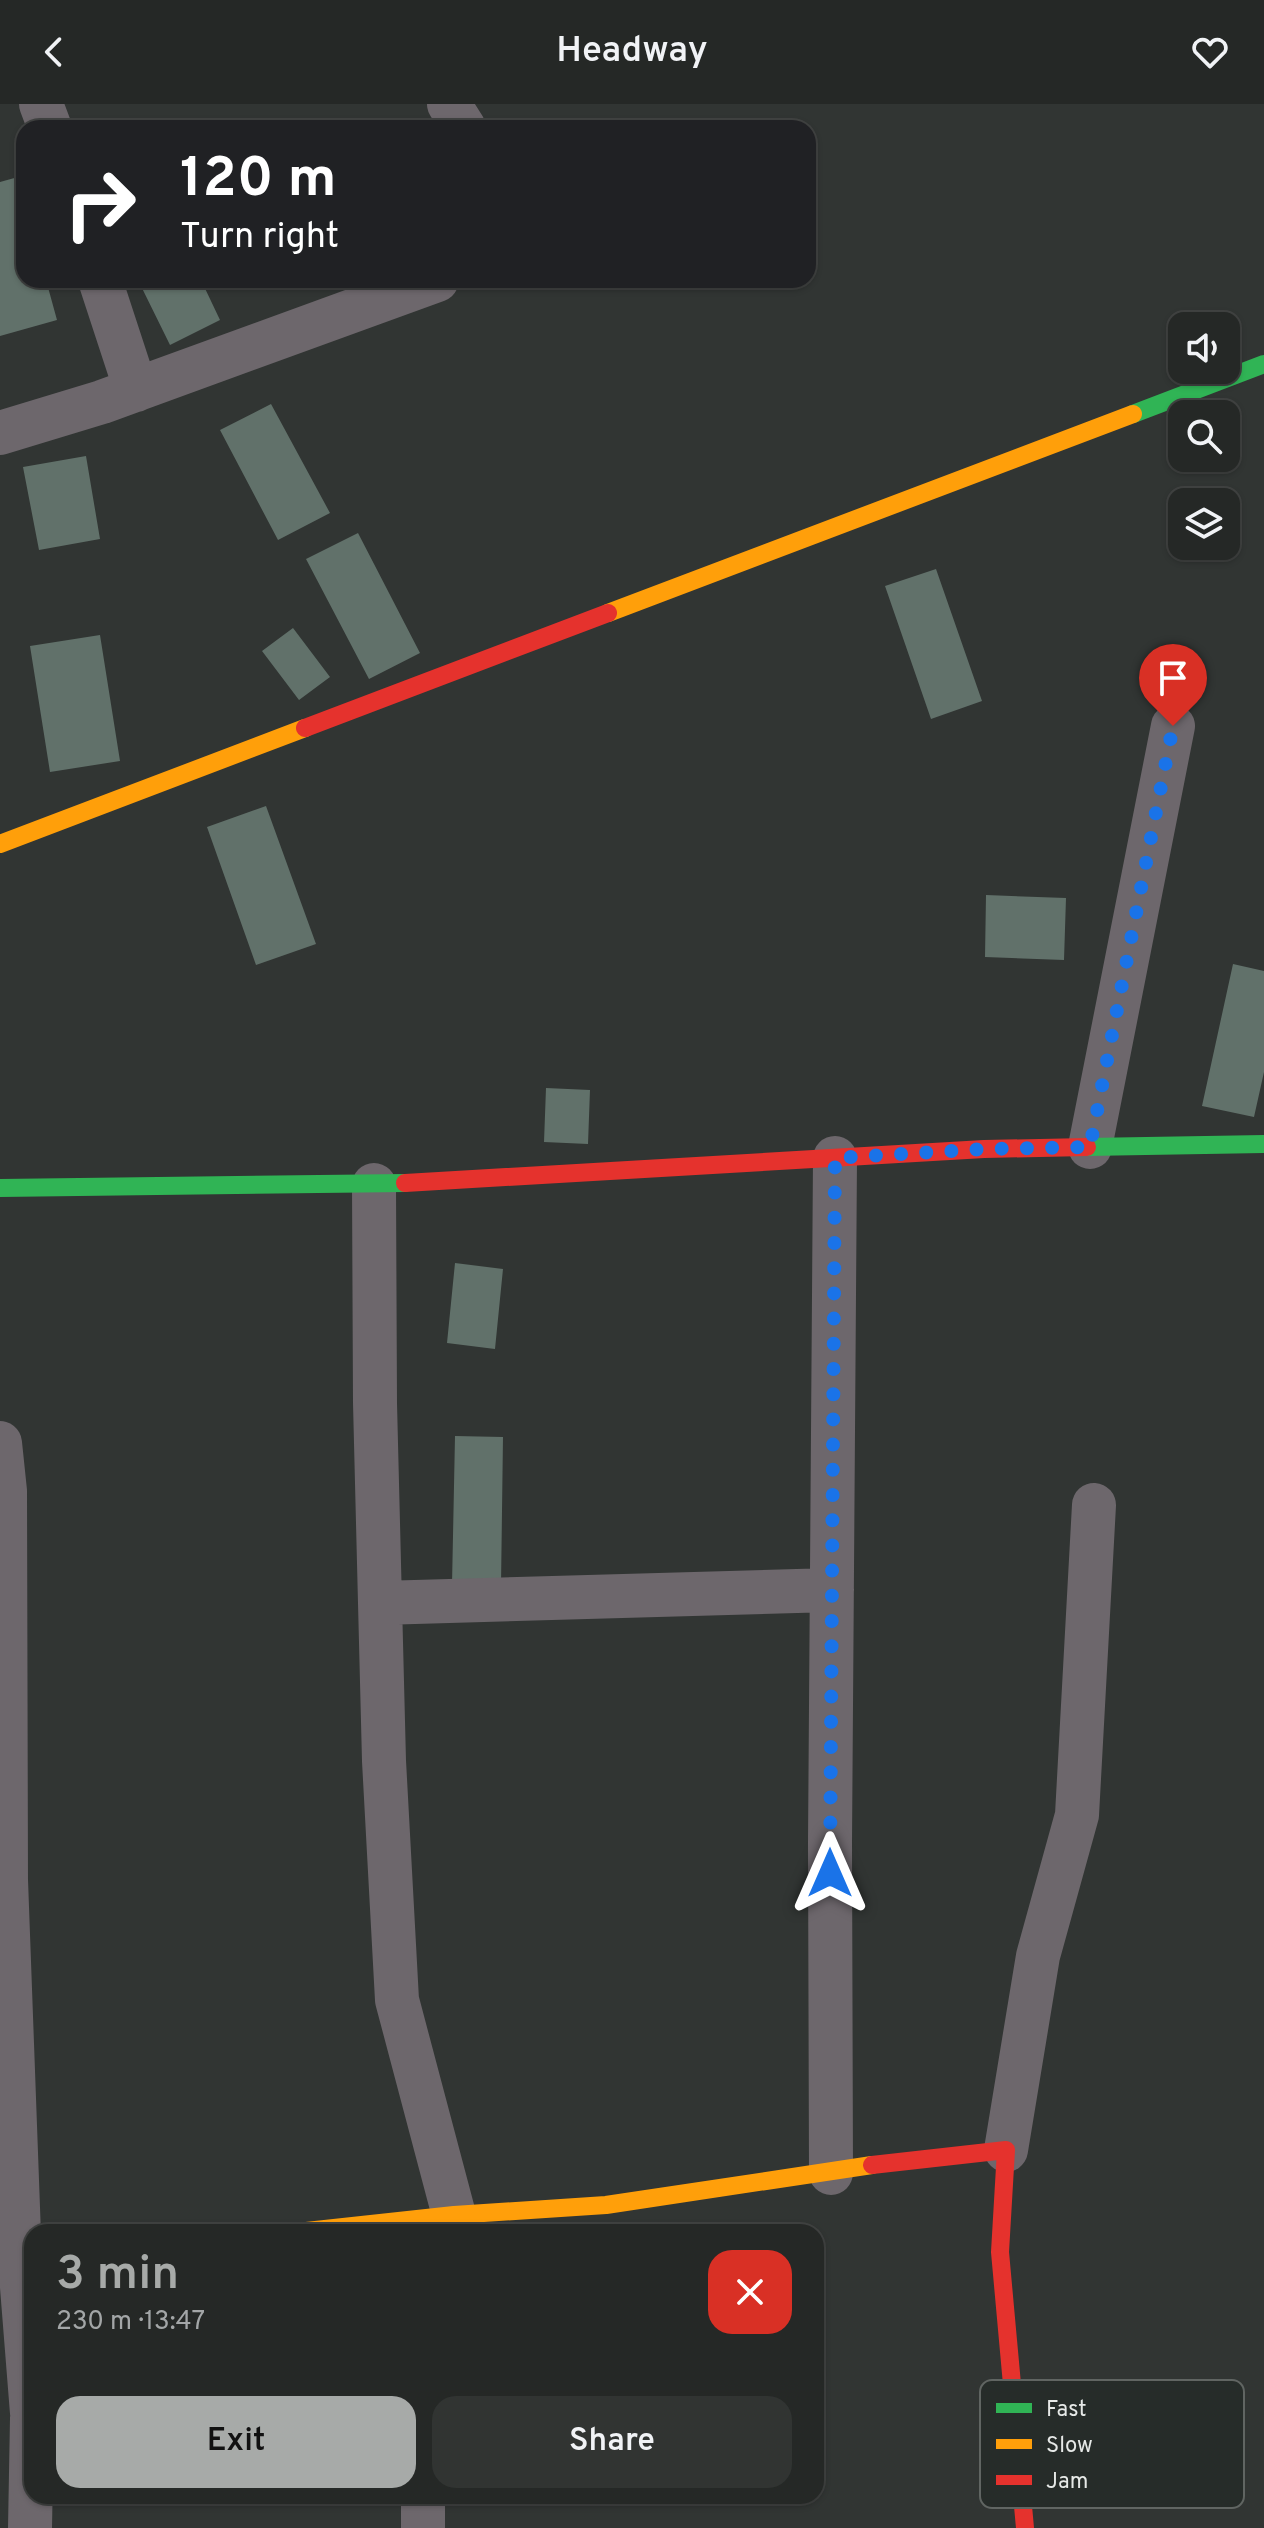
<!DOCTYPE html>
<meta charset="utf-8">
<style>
body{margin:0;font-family:Overpass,sans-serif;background:#313432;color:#f1f3f6;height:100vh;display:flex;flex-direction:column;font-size:30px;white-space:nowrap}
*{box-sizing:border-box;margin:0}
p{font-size:26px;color:#a3a6a7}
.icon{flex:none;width:44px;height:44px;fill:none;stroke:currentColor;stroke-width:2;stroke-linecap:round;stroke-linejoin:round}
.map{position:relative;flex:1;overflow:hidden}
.panel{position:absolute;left:24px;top:2120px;width:800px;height:280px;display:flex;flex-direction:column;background:#252826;border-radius:24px;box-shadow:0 2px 6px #0004,0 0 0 2px #424443}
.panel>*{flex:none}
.banner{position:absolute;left:16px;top:16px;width:800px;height:168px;border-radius:24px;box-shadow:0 2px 6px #0004,0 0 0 2px #424443;background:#202124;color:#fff;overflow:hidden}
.controls{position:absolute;left:1168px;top:208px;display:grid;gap:16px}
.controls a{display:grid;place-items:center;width:72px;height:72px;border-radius:16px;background:#252826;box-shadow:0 2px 6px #0004,0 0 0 2px #424443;font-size:40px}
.pin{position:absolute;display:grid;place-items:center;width:68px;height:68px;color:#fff;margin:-82px -34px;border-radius:50% 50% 50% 0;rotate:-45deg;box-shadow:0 0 8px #0007}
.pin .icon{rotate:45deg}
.me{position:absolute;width:88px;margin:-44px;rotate:0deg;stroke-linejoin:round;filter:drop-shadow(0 0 6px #0008)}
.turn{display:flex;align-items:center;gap:28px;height:168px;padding:0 32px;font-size:36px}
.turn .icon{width:104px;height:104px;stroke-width:2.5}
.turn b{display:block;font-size:56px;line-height:68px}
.round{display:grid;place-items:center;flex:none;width:84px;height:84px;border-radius:24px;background:#313432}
.summary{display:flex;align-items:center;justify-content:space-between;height:136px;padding:0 32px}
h1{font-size:48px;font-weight:600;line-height:60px;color:#a7aaa8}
.cta{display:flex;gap:16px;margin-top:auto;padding:16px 32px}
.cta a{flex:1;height:92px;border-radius:24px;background:#a7aaa8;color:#111;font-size:32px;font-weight:600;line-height:92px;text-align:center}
.cta a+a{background:#313432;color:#f1f3f6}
header{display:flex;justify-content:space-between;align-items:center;height:104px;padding:0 32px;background:#252826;font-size:36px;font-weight:600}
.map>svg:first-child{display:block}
.building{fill:#61716a}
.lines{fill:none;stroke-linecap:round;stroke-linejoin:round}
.street{stroke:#6d676c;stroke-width:44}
.fast{stroke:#30b455;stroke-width:18}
.slow{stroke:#ff9f0a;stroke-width:18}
.jam{stroke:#e5322d;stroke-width:18}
.route{stroke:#1a73e8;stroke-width:14;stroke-dasharray:0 25.2}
.key{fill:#262c29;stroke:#606562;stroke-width:2}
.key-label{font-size:22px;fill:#e6e9e7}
</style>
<header><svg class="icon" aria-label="back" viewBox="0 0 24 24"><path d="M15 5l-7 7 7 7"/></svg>Headway<svg class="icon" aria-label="heart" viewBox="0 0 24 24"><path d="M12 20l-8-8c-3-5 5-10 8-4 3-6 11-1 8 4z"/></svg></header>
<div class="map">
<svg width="1264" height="2424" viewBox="0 0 1264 2424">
<rect width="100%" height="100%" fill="#313533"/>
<!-- building -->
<path class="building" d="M 18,73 L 24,96 L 24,176 L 46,176 L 57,216 L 0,232 L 0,78 Z
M 138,176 L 201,176 L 220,216 L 170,241 Z
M 271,300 L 330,409 L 278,436 L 220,326 Z
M 86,352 L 100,435 L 39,446 L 23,363 Z
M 358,429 L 420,549 L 369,575 L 306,455 Z
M 936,465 L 982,597 L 931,615 L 885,482 Z
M 293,524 L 330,573 L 299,596 L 262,547 Z
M 100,531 L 120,657 L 50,668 L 30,542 Z
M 266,702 L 316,840 L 256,861 L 207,723 Z
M 986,791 L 1066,794 L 1064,856 L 985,853 Z
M 1233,860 L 1264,867 L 1264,968 L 1254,1013 L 1202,1002 Z
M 546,984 L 590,986 L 588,1040 L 544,1038 Z
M 455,1159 L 503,1165 L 495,1245 L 447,1239 Z
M 455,1332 L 503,1333 L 501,1482 L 452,1481 Z
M 436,2392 L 512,2392 L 512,2394 L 437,2402 Z"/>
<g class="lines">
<!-- street -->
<path class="street" d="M 41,0 L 50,24
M 449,0 L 464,24
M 100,176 L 136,286
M 0,329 L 102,298 L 437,176
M 1090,1043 L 1173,622
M 374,1081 L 375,1299 L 380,1499 L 384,1657 L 397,1896 L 454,2111 L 450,2128
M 0,1339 L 5,1387 L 6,1776 L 20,2158 L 32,2309
M 380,1499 L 832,1486
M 1006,2046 L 1038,1852 L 1077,1711 L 1094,1401
M 831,2069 L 830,1739 L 835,1054
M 423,2392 L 423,2424
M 30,2424 L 32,2314"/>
<!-- fast -->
<path class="fast" d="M 1133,310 L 1264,260
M 1087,1043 L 1264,1040
M 0,1084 L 405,1079"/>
<!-- slow -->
<path class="slow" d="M 608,509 L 1133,310
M 0,740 L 305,624
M 297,2128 L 454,2111 L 606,2101 L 872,2061"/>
<!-- jam -->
<path class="jam" d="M 305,624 L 608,509
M 405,1079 L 984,1045 L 1087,1043
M 872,2061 L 1006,2046 L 1000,2148 L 1025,2424"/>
</g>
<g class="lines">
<!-- route -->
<path class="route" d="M 830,1769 L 835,1054 L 984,1045 L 1090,1043 L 1173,622"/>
</g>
<!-- legend -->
<rect x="980" y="2276" width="264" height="128" rx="12" class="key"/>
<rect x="996" y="2299" width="36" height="10" fill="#30b455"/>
<rect x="996" y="2335" width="36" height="10" fill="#ff9f0a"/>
<rect x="996" y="2371" width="36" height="10" fill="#e5322d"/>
<g class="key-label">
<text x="1046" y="2312">Fast</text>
<text x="1046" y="2348">Slow</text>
<text x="1046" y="2384">Jam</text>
</g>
</svg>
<div class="controls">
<a><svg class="icon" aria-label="sound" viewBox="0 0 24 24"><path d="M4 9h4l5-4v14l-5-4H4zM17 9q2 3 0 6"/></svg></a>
<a><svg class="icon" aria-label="search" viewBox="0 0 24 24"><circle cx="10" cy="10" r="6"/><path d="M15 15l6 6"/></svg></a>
<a><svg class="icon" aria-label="layers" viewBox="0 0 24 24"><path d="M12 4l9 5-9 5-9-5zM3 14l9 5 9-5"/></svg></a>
</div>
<div class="pin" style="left:1173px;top:622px;background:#d93025"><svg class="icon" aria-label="arrive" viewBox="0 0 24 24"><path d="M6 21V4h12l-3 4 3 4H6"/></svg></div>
<svg class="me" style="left:830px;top:1769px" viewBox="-20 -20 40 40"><path d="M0-17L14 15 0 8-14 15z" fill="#1a73e8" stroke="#fff" stroke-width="4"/></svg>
<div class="banner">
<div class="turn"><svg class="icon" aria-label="right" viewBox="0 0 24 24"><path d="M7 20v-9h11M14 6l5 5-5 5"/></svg><div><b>120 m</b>Turn right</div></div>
</div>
<section class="panel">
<div class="summary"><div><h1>3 min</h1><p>230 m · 13:47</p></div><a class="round" style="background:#d93025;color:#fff"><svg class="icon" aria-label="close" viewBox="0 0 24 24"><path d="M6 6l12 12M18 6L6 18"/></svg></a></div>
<div class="cta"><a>Exit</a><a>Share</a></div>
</section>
</div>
